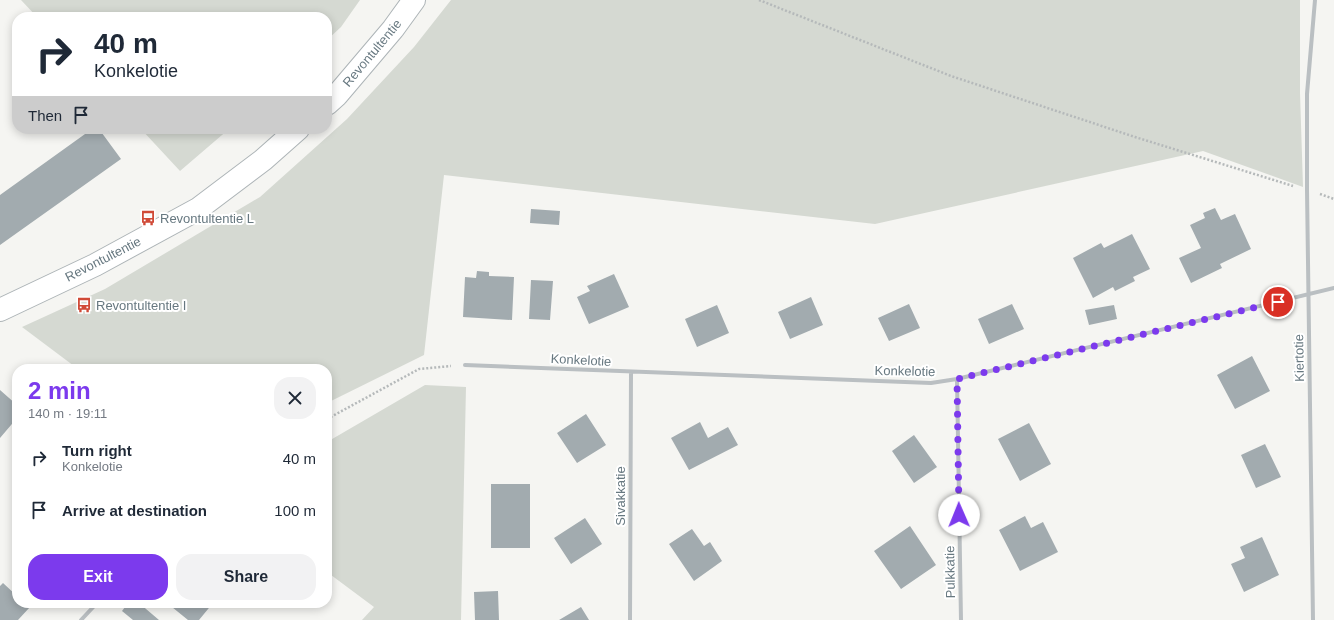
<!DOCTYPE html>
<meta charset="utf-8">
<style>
body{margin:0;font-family:Arial,sans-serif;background:#f2f2f3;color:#1f2937;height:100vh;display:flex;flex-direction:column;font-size:15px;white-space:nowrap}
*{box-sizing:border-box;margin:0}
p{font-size:13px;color:#747a83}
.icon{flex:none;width:22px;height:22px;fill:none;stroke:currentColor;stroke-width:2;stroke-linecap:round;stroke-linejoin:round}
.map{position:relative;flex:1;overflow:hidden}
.panel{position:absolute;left:12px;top:364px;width:320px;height:244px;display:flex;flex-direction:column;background:#fff;border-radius:16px;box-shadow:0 2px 10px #0003}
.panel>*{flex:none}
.hud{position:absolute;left:12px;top:12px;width:320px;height:122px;border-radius:16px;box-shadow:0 2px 10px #0003;background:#fff;color:#1f2937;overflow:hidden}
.pin{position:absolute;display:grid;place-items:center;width:34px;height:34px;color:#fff;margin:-17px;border:2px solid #fff;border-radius:50%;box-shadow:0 1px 4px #0007}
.me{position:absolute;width:44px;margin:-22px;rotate:359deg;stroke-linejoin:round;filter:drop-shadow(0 0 3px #0008)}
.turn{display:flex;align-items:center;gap:14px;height:84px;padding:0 16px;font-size:18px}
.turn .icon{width:52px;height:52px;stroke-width:2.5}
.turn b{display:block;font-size:28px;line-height:34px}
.then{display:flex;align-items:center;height:38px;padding:0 16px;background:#0003;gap:8px;font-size:15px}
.round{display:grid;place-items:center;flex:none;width:42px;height:42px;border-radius:16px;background:#f2f2f3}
.overview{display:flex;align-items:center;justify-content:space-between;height:68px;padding:0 16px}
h1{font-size:24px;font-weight:700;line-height:30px;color:#7c3aed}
.cta{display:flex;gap:8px;margin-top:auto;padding:8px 16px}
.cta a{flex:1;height:46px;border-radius:16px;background:#7c3aed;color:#fff;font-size:16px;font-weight:700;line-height:46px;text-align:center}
.cta a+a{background:#f2f2f3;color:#1f2937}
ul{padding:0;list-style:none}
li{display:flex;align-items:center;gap:12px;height:52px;padding:0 16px}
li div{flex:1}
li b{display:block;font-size:15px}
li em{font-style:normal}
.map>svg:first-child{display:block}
.green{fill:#d5d9d2}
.building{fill:#a2abaf}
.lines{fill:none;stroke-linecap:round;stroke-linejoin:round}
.secondary-casing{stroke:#adb4b7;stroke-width:24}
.path{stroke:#b5b9ba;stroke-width:2.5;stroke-dasharray:2 2;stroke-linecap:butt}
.street{stroke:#babfc2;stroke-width:4}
.secondary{stroke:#fff;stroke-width:22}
.route{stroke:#7c3aed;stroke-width:7;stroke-dasharray:0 12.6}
.labels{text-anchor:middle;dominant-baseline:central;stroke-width:4;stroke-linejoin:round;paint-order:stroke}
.street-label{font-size:13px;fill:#677880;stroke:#fff}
.poi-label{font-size:13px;fill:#677880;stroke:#fff;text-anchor:start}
</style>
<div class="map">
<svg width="1334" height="620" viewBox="0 0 1334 620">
<rect width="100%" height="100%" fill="#f5f5f2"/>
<!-- green -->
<path class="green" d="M 21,0 L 360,0 L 341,27 L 327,40 L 327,17 L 37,17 Z
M 451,0 L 1300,0 L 1300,93 L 1303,187 L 1203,151 L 875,224 L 444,175 L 424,355 L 327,403 L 327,369 L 78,369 L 22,327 L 105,289 L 260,197 L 347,119 L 414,47 Z
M 141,129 L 229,129 L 180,171 Z
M 425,385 L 466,387 L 461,620 L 362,620 L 374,607 L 327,572 L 327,442 Z"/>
<!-- building -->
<path class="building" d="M 92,129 L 99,129 L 121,159 L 0,245 L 0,195 Z
M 1215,208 L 1221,220 L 1235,214 L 1251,249 L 1220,264 L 1222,268 L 1191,283 L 1179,258 L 1201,248 L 1190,225 L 1205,218 L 1203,213 Z
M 531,209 L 560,211 L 559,225 L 530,223 Z
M 1132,234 L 1150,269 L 1133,277 L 1135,281 L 1115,291 L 1113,287 L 1093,298 L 1073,258 L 1101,243 L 1104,248 Z
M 477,271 L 489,272 L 489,276 L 514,277 L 512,320 L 463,317 L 465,277 L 476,278 Z
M 614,274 L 629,307 L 589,324 L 577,297 L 590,291 L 587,286 Z
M 531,280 L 553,281 L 550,320 L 529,319 Z
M 811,297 L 823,325 L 790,339 L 778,312 Z
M 909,304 L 920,328 L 889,341 L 878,318 Z
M 1012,304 L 1024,329 L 989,344 L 978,319 Z
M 717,305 L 729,333 L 697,347 L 685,319 Z
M 1114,305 L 1117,319 L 1089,325 L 1085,310 Z
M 1252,356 L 1270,391 L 1235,409 L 1217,375 Z
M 0,390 L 17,405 L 17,418 L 0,438 Z
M 586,414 L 606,445 L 577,463 L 557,433 Z
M 700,422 L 708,438 L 728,427 L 738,445 L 689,470 L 671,438 Z
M 1029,423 L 1051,464 L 1020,481 L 998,439 Z
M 914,435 L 937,467 L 914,483 L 892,451 Z
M 1265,444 L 1281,477 L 1256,488 L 1241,455 Z
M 491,484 L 530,484 L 530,548 L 491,548 Z
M 1025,516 L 1031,528 L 1043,522 L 1058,552 L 1020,571 L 999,530 Z
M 585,518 L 602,544 L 571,564 L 554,538 Z
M 910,526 L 936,565 L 901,589 L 874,551 Z
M 692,529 L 704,546 L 710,542 L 722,561 L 694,581 L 669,544 Z
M 1262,537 L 1279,575 L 1244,592 L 1231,564 L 1245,558 L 1240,547 Z
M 3,583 L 17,596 L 17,603 L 25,603 L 30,607 L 18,620 L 0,620 L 0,586 Z
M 498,591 L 499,620 L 475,620 L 474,592 Z
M 128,603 L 139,603 L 159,620 L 133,620 L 122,611 Z
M 167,603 L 213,603 L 199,620 L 188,620 Z
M 581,607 L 589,620 L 559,620 Z"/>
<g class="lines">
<!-- secondary casing -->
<g class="secondary-casing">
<path id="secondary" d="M 327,104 L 337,95 L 393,29 L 414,0
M 0,310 L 95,265 L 198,209 L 263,160 L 298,129"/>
</g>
<!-- path -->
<path class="path" d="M 759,0 L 951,76 L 1135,137 L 1293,186
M 1320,194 L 1334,199
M 327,419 L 419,369 L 451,366"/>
<!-- street -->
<path class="street" d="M 465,365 L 931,383 L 957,379 L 1334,288
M 957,379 L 961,620
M 81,620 L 97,603
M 630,620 L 631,372
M 1313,620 L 1307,190 L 1307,94 L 1315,0"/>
<!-- secondary -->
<use href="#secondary" class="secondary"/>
</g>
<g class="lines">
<!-- route -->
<path class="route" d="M 959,515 L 957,379 L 1278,302"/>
</g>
<!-- icons -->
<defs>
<g id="bus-bare" transform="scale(1.2)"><path d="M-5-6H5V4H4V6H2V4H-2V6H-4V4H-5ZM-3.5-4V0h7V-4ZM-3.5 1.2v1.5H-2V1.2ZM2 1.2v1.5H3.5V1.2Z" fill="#d04a37" stroke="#fff" stroke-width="2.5" paint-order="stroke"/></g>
</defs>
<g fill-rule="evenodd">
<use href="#bus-bare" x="148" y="218"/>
<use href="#bus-bare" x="84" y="305"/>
</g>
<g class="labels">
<!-- street labels -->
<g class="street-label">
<text transform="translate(372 53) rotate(-50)">Revontultentie</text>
<text transform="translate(103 259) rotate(-27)">Revontultentie</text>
<text transform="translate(1299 358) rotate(-91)">Kiertotie</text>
<text transform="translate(581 360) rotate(3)">Konkelotie</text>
<text transform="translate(905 371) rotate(1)">Konkelotie</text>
<text transform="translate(620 496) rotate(-90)">Sivakkatie</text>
<text transform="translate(950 572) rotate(-91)">Pulkkatie</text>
</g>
<!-- poi labels -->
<g class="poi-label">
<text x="160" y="218">Revontultentie L</text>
<text x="96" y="305">Revontultentie I</text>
</g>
</g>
</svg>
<div class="pin" style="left:1278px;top:302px;background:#d93025"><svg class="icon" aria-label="arrive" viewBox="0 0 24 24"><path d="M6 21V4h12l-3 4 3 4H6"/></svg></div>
<svg class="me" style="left:959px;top:515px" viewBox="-20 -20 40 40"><circle r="19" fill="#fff"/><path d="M0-13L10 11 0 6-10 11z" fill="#7c3aed"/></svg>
<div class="hud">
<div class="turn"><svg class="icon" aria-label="right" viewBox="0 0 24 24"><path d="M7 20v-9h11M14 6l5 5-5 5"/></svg><div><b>40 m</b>Konkelotie</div></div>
<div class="then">Then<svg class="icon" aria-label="arrive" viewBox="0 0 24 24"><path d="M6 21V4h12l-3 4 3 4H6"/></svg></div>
</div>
<section class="panel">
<div class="overview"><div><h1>2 min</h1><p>140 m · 19:11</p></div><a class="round"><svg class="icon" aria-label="close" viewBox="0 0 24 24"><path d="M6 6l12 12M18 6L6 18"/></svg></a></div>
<ul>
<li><svg class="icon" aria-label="right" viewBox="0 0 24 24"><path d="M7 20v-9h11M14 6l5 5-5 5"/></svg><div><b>Turn right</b><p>Konkelotie</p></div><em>40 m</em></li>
<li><svg class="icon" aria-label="arrive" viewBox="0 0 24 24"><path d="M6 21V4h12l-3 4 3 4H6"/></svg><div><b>Arrive at destination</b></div><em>100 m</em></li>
</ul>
<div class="cta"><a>Exit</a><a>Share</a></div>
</section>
</div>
